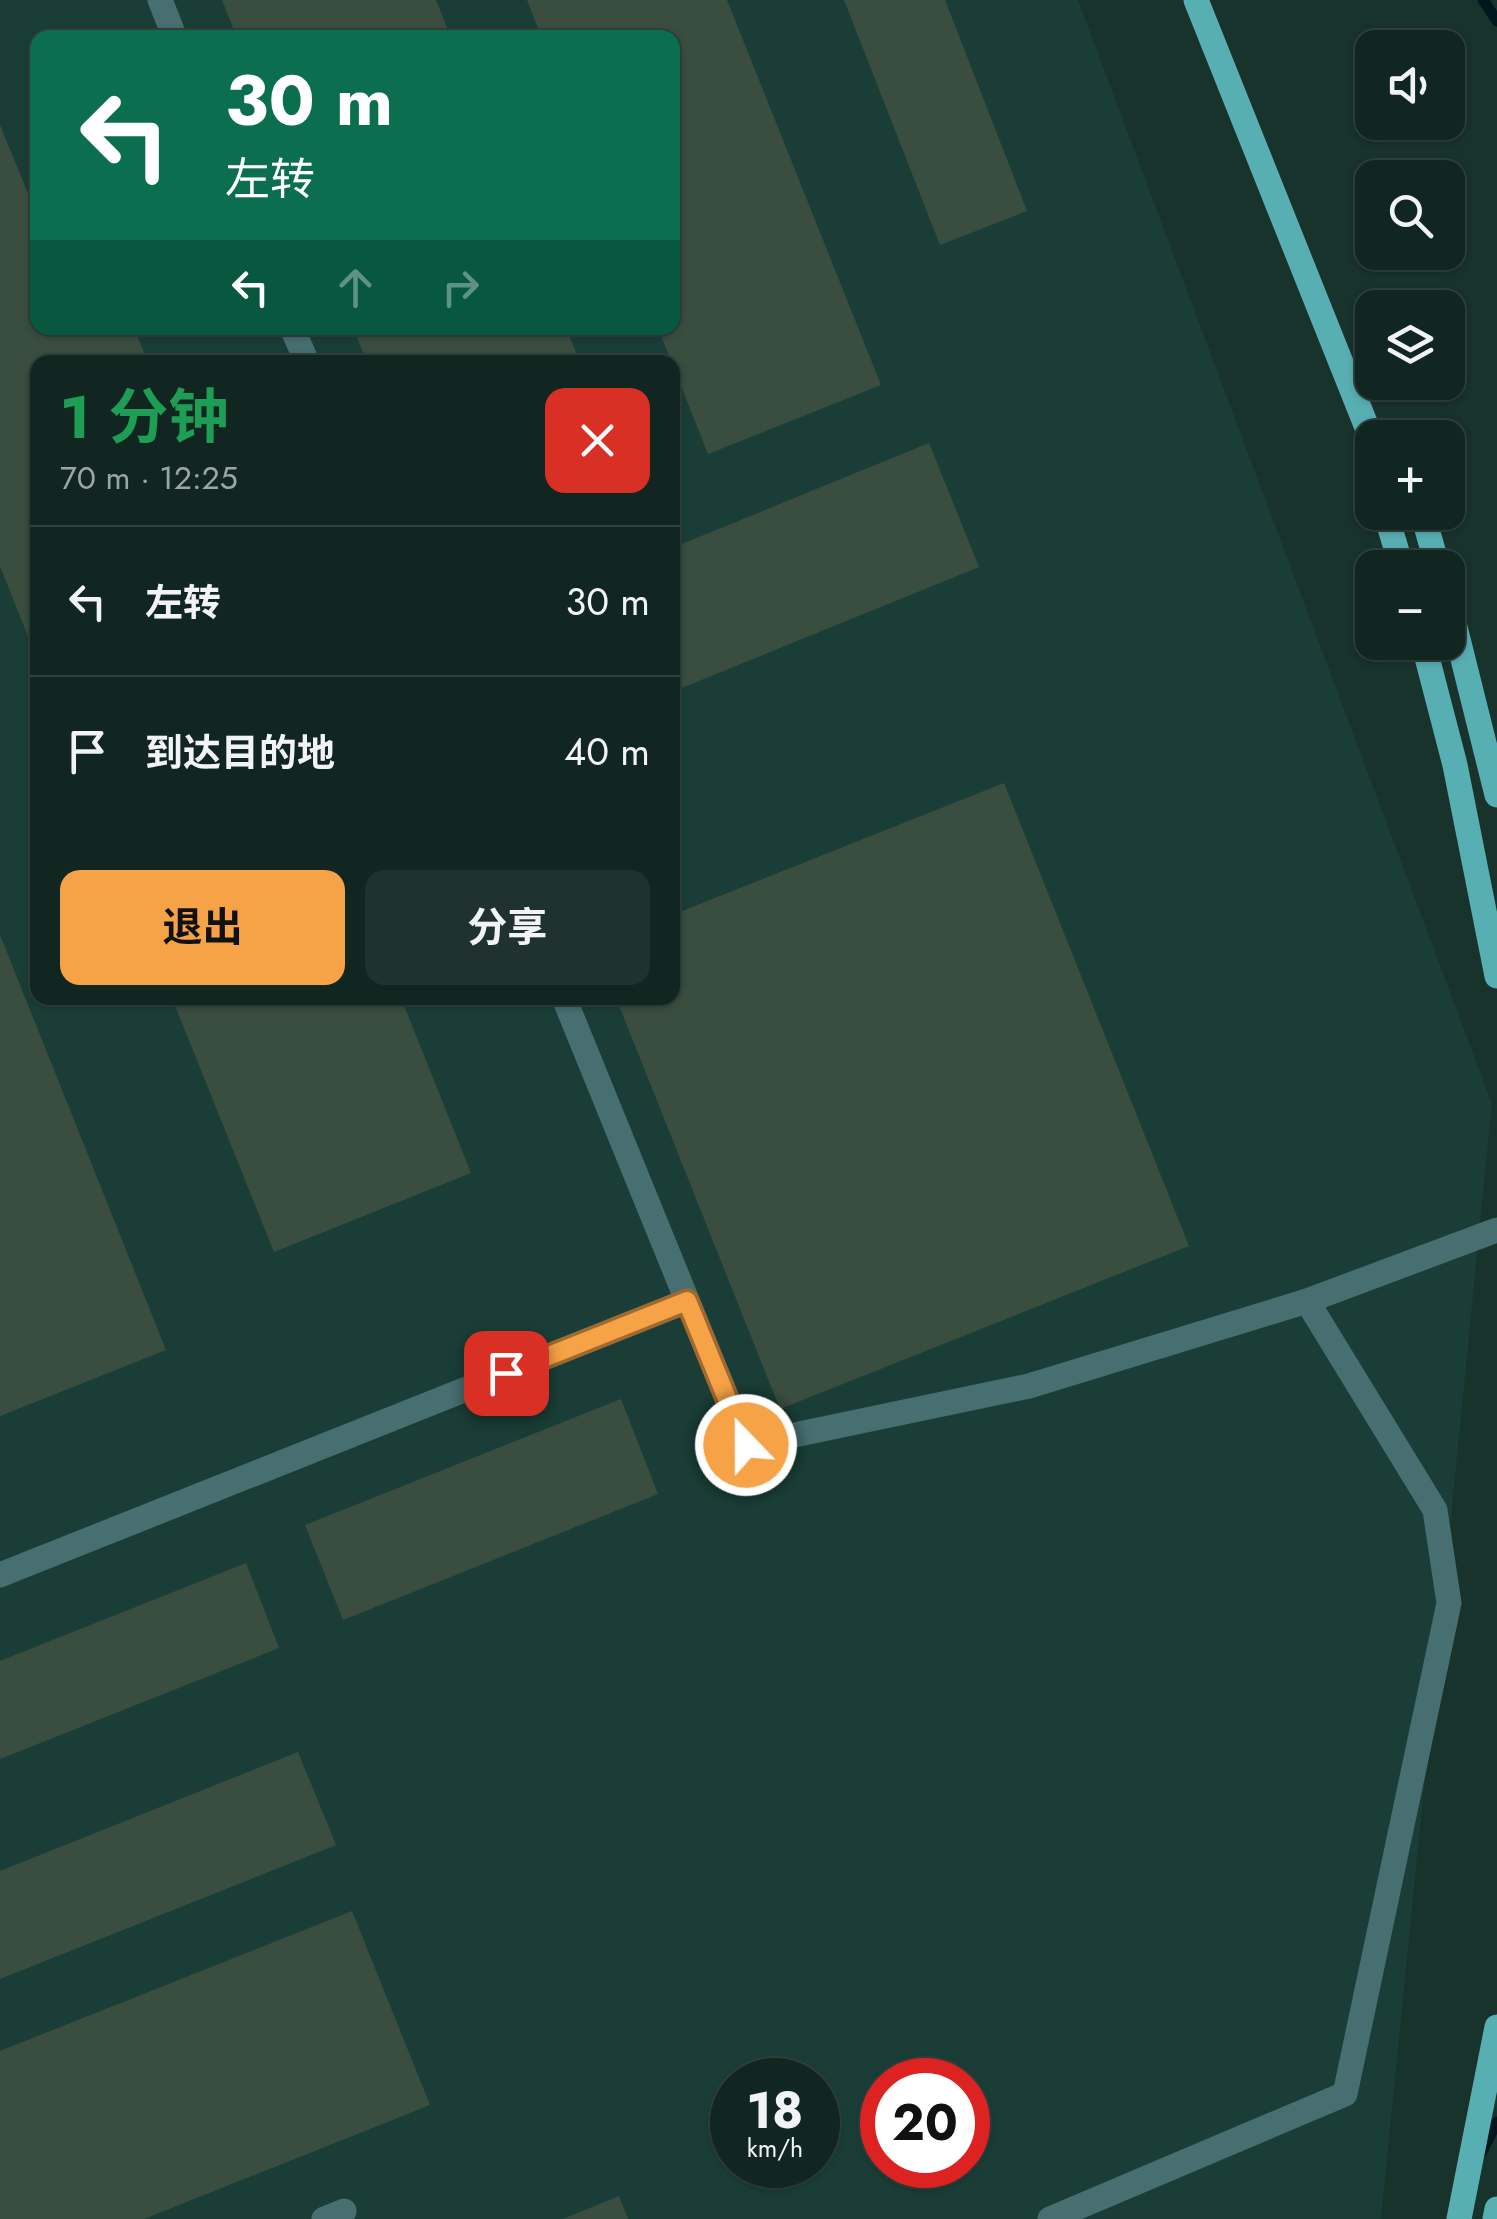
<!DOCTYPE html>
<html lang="zh">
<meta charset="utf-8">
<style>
body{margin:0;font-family:Jost,"Noto Sans SC",sans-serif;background:#1f322e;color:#f1f3f6;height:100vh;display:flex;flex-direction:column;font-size:38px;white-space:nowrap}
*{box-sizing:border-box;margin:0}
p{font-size:32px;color:#9ca5a5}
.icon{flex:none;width:55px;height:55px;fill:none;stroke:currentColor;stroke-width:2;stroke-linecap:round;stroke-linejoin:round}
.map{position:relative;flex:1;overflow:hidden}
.drawer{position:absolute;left:30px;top:355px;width:650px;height:650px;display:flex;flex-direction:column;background:#122621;border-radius:20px;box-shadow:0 2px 8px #0004,0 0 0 2px #31433f}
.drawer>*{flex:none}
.hud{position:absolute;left:30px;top:30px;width:650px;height:305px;border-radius:20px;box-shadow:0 2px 8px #0004,0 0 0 2px #31433f;background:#0b6e4f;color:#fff;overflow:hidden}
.tools{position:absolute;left:1355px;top:30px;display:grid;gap:20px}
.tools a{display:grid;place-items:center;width:110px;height:110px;border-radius:20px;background:#122621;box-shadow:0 2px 8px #0004,0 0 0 2px #31433f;font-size:50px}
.speed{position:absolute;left:710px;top:2058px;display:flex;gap:20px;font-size:50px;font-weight:700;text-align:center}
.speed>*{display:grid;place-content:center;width:130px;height:130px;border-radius:50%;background:#122621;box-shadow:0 2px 8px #0004,0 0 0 2px #31433f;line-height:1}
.speed small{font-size:25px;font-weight:400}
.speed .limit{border:15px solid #d22;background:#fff;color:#111}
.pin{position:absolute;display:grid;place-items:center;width:85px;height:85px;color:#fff;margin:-42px;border-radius:20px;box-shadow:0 5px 15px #0006}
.me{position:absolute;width:110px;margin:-55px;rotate:338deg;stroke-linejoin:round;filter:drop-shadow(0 0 8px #0008)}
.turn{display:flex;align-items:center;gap:35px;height:210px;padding:0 30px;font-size:45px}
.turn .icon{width:130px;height:130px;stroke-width:2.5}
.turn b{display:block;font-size:70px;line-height:85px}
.lanes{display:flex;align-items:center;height:95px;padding:0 30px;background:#0003;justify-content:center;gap:50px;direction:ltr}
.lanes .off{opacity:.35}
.round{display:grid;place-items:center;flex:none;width:105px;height:105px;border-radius:20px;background:#1f322e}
.summary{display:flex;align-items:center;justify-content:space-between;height:170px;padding:0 30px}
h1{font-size:60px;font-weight:700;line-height:75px;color:#1e9e55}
.cta{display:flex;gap:20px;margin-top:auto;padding:20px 30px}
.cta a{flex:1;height:115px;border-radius:20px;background:#f6a246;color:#111;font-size:40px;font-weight:700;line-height:115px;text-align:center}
.cta a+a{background:#1f322e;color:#f1f3f6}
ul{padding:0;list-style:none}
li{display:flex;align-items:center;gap:30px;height:150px;padding:0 30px;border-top:2px solid #31433f}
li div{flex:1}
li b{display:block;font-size:38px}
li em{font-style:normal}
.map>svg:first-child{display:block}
.built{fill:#1a3e37;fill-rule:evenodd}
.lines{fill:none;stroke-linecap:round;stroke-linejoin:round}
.stream{stroke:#00161f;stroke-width:11}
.building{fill:#3a4e40}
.minor{stroke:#476e70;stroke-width:25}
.major{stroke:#58afb3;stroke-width:25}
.route-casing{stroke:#a0692e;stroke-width:25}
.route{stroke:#f6a246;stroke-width:18}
</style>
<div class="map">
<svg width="1497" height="2219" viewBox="0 0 1497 2219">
<rect width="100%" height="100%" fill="#18322c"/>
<!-- built -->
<path class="built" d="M 0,0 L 1078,0 L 1492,1104 L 1381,2219 L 0,2219 ZM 38,38 L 672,38 L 672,328 L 38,328 ZM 38,362 L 672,362 L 672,998 L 38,998 ZM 732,2080 L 818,2080 L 818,2165 L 732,2165 ZM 882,2080 L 968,2080 L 968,2165 L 882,2165 Z"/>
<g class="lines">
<!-- stream -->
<path class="stream" d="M 1483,0 L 1497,21
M 1481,2153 L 1497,2122"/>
</g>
<!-- building -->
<path class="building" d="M 222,0 L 436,0 L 451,38 L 237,38 Z
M 527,0 L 727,0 L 881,385 L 708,454 L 658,328 L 672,328 L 672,38 L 542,38 Z
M 844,0 L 945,0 L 1027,211 L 940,245 Z
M 0,125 L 38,218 L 38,328 L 134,328 L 148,362 L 38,362 L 37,659 L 0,566 Z
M 353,328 L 566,328 L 580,362 L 367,362 Z
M 929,443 L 979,567 L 672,692 L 672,548 Z
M 1004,783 L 1189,1246 L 780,1409 L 616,998 L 672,998 L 672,915 Z
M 0,935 L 166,1350 L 0,1416 Z
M 172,998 L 401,998 L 471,1173 L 274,1252 Z
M 621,1399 L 658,1494 L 343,1620 L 305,1525 Z
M 246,1563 L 279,1648 L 0,1759 L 0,1661 Z
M 298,1752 L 336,1845 L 0,1979 L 0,1871 Z
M 352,1911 L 430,2105 L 144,2219 L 0,2219 L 0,2051 Z
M 619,2196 L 628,2219 L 563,2219 Z"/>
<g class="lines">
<!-- minor -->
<path class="minor" d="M 160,0 L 175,38
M 292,328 L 307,362
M 564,998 L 746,1445 L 1029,1386 L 1307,1301 L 1497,1230
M 0,1575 L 687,1301
M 324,2219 L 344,2211
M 1050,2219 L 1345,2094 L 1449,1603 L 1435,1510 L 1307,1301"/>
<!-- major -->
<path class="major" d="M 1196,0 L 1372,440
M 1390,512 L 1389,525 L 1402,568
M 1420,512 L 1423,515 L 1438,568
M 1448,599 L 1497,795
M 1423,642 L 1455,765 L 1497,976
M 1459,2219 L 1497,2027
M 1495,2219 L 1497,2209"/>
</g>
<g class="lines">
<!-- route casing -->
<g class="route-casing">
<path id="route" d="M 506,1373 L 687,1301 L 746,1445"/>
</g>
<!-- route -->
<use href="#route" class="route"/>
</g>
</svg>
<div class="tools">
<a><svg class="icon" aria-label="sound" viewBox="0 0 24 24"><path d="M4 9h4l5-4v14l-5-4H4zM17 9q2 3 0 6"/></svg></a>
<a><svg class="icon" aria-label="search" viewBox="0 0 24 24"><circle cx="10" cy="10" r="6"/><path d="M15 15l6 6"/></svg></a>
<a><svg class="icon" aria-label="layers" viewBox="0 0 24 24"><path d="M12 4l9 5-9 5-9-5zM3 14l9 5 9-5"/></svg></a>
<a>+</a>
<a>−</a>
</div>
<div class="speed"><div>18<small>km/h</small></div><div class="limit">20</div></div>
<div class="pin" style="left:506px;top:1373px;background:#d93025"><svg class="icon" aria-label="arrive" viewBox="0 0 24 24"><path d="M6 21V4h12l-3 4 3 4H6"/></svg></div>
<svg class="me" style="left:746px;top:1445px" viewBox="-20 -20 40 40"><circle r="17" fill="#f6a246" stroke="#fff" stroke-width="3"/><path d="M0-11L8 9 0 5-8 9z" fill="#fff"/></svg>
<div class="hud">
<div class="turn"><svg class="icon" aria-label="left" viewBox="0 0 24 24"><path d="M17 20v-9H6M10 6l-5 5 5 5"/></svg><div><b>30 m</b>左转</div></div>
<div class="lanes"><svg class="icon" aria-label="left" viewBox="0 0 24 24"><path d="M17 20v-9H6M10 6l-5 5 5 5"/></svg><svg class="icon off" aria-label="ahead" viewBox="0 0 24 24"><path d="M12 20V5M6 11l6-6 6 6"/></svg><svg class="icon off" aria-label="right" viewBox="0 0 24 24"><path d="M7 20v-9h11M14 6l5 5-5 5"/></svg></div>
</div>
<section class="drawer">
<div class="summary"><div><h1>1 分钟</h1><p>70 m · 12:25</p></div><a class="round" style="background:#d93025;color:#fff"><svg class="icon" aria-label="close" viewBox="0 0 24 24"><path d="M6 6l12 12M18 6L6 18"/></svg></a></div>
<ul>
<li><svg class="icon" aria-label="left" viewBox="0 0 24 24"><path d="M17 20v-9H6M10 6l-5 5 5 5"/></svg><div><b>左转</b></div><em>30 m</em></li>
<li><svg class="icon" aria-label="arrive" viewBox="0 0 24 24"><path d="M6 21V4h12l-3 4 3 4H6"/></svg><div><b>到达目的地</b></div><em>40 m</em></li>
</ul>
<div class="cta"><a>退出</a><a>分享</a></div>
</section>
</div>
